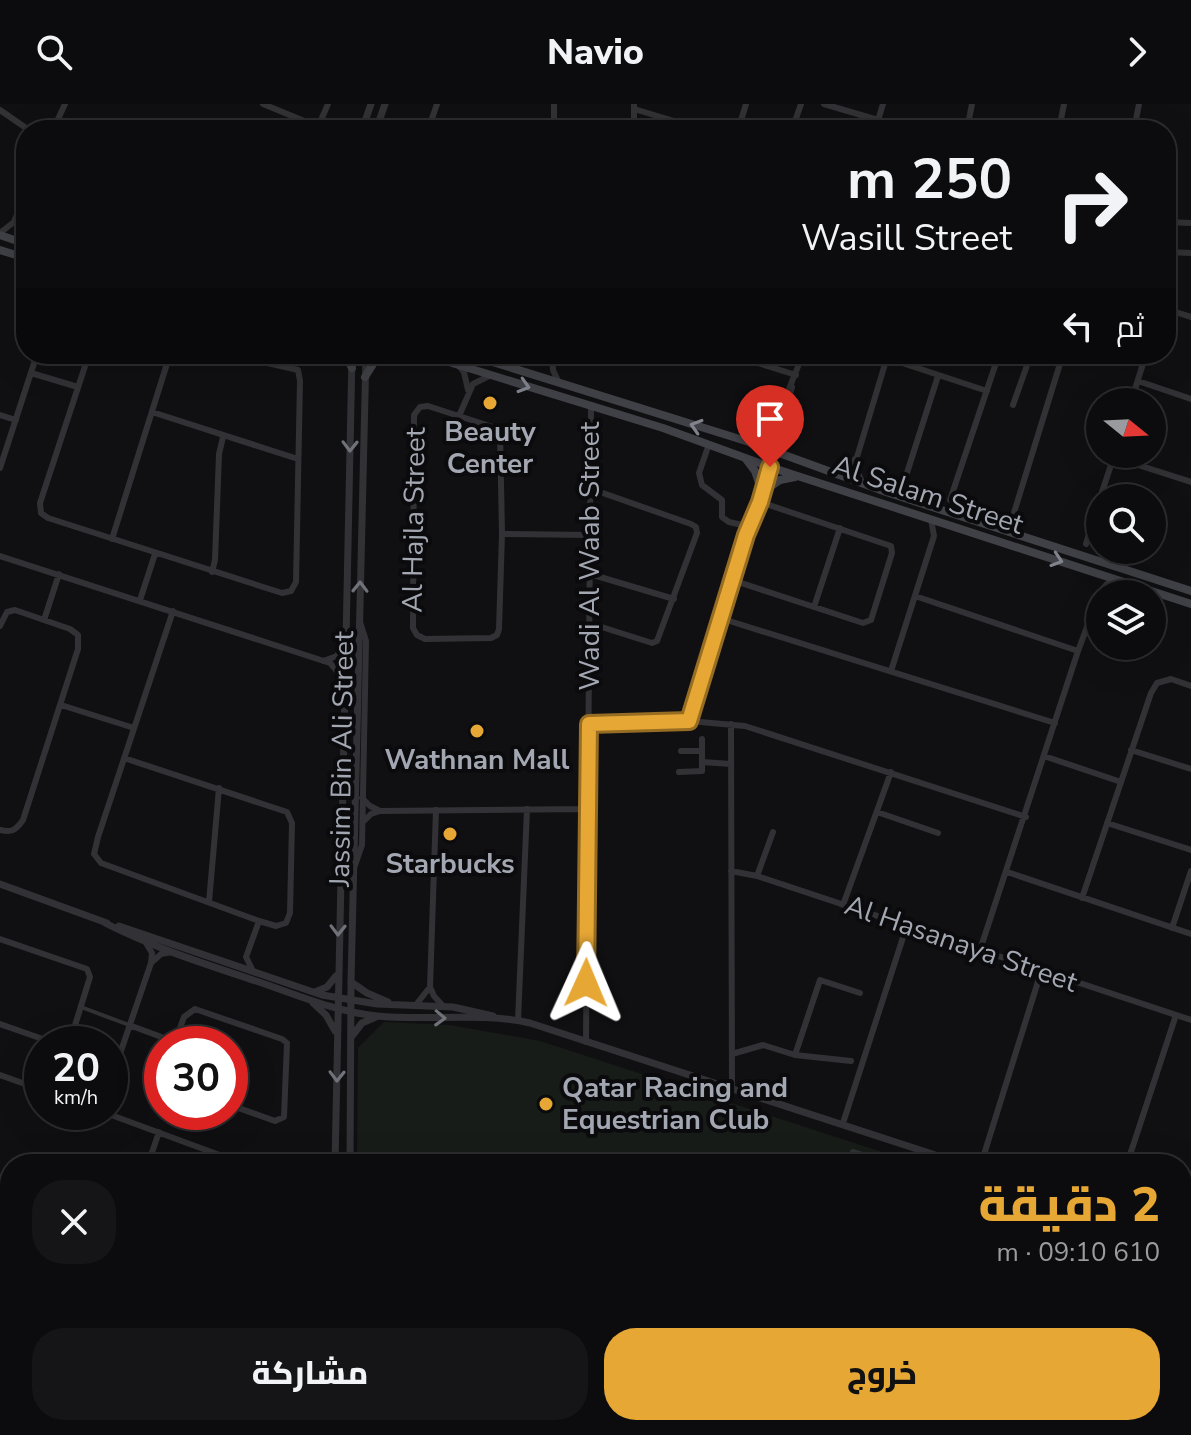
<!DOCTYPE html>
<html lang="ar">
<meta charset="utf-8">
<style>
body{margin:0;font-family:"Nunito Sans",Cairo,sans-serif;background:#151517;color:#f1f3f6;direction:rtl;height:100vh;display:flex;flex-direction:column;font-size:30px;white-space:nowrap}
*{box-sizing:border-box;margin:0}
p{font-size:26px;color:#9a9b9e}
.icon{flex:none;width:44px;height:44px;fill:none;stroke:currentColor;stroke-width:2;stroke-linecap:round;stroke-linejoin:round}
.map{position:relative;flex:1;overflow:hidden;direction:ltr}
.side{position:absolute;left:0px;top:1050px;width:1192px;height:282px;display:flex;flex-direction:column;background:#0c0c0e;border-radius:32px 32px 0 0;box-shadow:0 8px 32px #0002,0 0 0 2px #2c2c2e;direction:rtl}
.side>*{flex:none}
.top-card{position:absolute;left:16px;top:16px;width:1160px;height:244px;border-radius:32px;box-shadow:0 8px 32px #0002,0 0 0 2px #2c2c2e;direction:rtl;background:#0c0c0e;color:#f1f3f6;overflow:hidden}
.needle{width:52px;rotate:108deg}
.buttons{position:absolute;left:1086px;top:284px;display:grid;gap:16px}
.buttons a{display:grid;place-items:center;width:80px;height:80px;border-radius:50%;background:#0c0c0e;box-shadow:0 8px 32px #0002,0 0 0 2px #2c2c2e;font-size:40px}
.speed{position:absolute;left:24px;top:922px;display:flex;gap:16px;font-size:40px;font-weight:700;text-align:center}
.speed>*{display:grid;place-content:center;width:104px;height:104px;border-radius:50%;background:#0c0c0e;box-shadow:0 8px 32px #0002,0 0 0 2px #2c2c2e;line-height:1}
.speed small{font-size:20px;font-weight:400}
.speed .limit{border:12px solid #d22;background:#fff;color:#111}
.pin{position:absolute;display:grid;place-items:center;width:68px;height:68px;color:#fff;margin:-82px -34px;border-radius:50% 50% 50% 0;rotate:-45deg;box-shadow:0 0 8px #0007}
.pin .icon{rotate:45deg}
.me{position:absolute;width:88px;margin:-44px;rotate:1deg;stroke-linejoin:round;filter:drop-shadow(0 0 6px #0008)}
.turn{display:flex;align-items:center;gap:28px;height:168px;padding:0 32px;font-size:36px}
.turn .icon{width:104px;height:104px;stroke-width:2.5}
.turn b{display:block;font-size:56px;line-height:68px}
.then{display:flex;align-items:center;height:76px;padding:0 32px;background:#0003;gap:16px;font-size:30px}
.round{display:grid;place-items:center;flex:none;width:84px;height:84px;border-radius:32px;background:#151517}
.head{display:flex;align-items:center;justify-content:space-between;height:136px;padding:0 32px}
h1{font-size:48px;font-weight:800;line-height:60px;color:#e6a734}
.action{display:flex;gap:16px;margin-top:auto;padding:16px 32px}
.action a{flex:1;height:92px;border-radius:32px;background:#e6a734;color:#111;font-size:32px;font-weight:800;line-height:92px;text-align:center}
.action a+a{background:#151517;color:#f1f3f6}
header{display:flex;justify-content:space-between;align-items:center;height:104px;padding:0 32px;background:#0c0c0e;font-size:36px;font-weight:800}
.map>svg:first-child{display:block}
.green{fill:#171c18}
.lines{fill:none;stroke-linecap:round;stroke-linejoin:round}
.pedestrian{stroke:#323236;stroke-width:4}
.minor{stroke:#323236;stroke-width:6}
.tertiary{stroke:#323236;stroke-width:7}
.secondary{stroke:#404146;stroke-width:8}
.trunk{stroke:#56585e;stroke-width:10}
.oneway{stroke:#80838c}
.oneway2{stroke:#70727a}
.route-casing{stroke:#966d22;stroke-width:20}
.route{stroke:#e6a734;stroke-width:14}
.poi-dot{fill:#e6a734;stroke:#0b0b0d;stroke-width:3}
.labels{text-anchor:middle;dominant-baseline:central;stroke-width:8;stroke-linejoin:round;paint-order:stroke}
.poi-label{font-size:28px;font-weight:bold;fill:#a2a7b2;stroke:#0b0b0d}
.street-label{font-size:28px;fill:#a2a7b2;stroke:#0b0b0d}
</style>
<header><svg class="icon" aria-label="forward" viewBox="0 0 24 24"><path d="M9 5l7 7-7 7"/></svg>Navio<svg class="icon" aria-label="search" viewBox="0 0 24 24"><circle cx="10" cy="10" r="6"/><path d="M15 15l6 6"/></svg></header>
<div class="map">
<svg width="1191" height="1331" viewBox="0 0 1191 1331">
<rect width="100%" height="100%" fill="#101012"/>
<!-- green -->
<path class="green" d="M 384,918 L 450,921 L 540,937 L 919,1060 L 357,1060 L 358,944 Z
M 1182,1145 L 1191,1148 L 1191,1331 L 350,1331 L 350,1322 L 1182,1322 Z"/>
<g class="lines">
<!-- pedestrian -->
<path class="pedestrian" d="M 81,903 L 129,921"/>
<!-- minor -->
<path class="minor" d="M 263,0 L 326,26
M 824,0 L 878,16
M 634,5 L 704,26
M 0,6 L 29,26
M 318,23 L 328,0
M 53,26 L 65,0
M 428,26 L 437,0
M 554,26 L 554,0
M 634,26 L 634,0
M 738,26 L 746,0
M 792,26 L 801,0
M 875,26 L 883,0
M 967,26 L 972,0
M 1059,26 L 1064,0
M 1134,26 L 1139,0
M 1166,118 L 1191,119
M 0,129 L 14,118 L 26,89
M 1166,148 L 1191,149
M 1166,205 L 1191,213
M 89,250 L 40,399 L 41,409 L 48,414 L 282,489 L 291,487 L 296,478 L 300,277 L 298,266 L 228,250
M 552,250 L 553,266 L 558,277
M 729,250 L 796,271
M 887,254 L 987,287
M 458,261 L 464,268 L 468,286
M 31,269 L 78,283
M 1138,277 L 1191,295
M 1131,298 L 1146,250
M 1013,301 L 1031,250
M 428,302 L 496,324 L 500,328 L 502,430 L 499,525 L 497,531 L 491,534 L 425,535 L 417,531 L 413,524 L 414,311 L 420,303 Z
M 152,308 L 298,355
M 0,311 L 16,316
M 459,312 L 473,280 L 491,271
M 709,340 L 699,369 L 702,381 L 722,396 L 722,413 L 729,418 L 747,422
M 1113,353 L 1191,378
M 0,364 L 37,250
M 833,368 L 848,362 L 857,353
M 862,378 L 857,367 L 857,353 L 888,250
M 886,388 L 905,375
M 1100,394 L 1114,352
M 950,396 L 999,250
M 913,397 L 906,387 L 905,375 L 938,272
M 749,425 L 768,372 L 792,283
M 1008,428 L 1063,250
M 502,430 L 590,431
M 112,435 L 170,250
M 1086,440 L 1100,395
M 0,452 L 330,559 L 344,575
M 212,468 L 215,456 L 219,350 L 223,333
M 590,470 L 674,495
M 732,476 L 863,519 L 871,516 L 892,449 L 891,442 L 760,398
M 915,492 L 1078,547
M 140,496 L 155,450
M 814,503 L 840,424
M 720,514 L 1055,619
M 44,516 L 59,470
M 589,519 L 652,539 L 657,537 L 697,429 L 696,423 L 691,420 L 600,388 L 590,390
M 0,522 L 7,508 L 15,506 L 70,525 L 78,531 L 78,545 L 23,716 C 16,726 12,729 0,726
M 323,557 L 337,552 L 345,537
M 891,567 L 934,432 L 931,415
M 61,601 L 134,624
M 689,617 L 783,300 L 803,250
M 589,620 L 689,617 L 745,622 L 1026,713
M 731,620 L 732,985
M 1131,646 L 1191,665
M 681,647 L 702,647
M 1044,652 L 1121,678
M 124,654 L 287,708 L 292,719 L 290,809 L 286,819 L 276,822 L 259,817 L 101,759 L 94,750 L 98,733 L 173,507
M 702,658 L 702,635
M 679,668 L 702,667 L 702,658 L 731,660
M 362,694 L 370,702 L 380,707
M 436,706 L 430,883 L 434,892 L 443,902
M 877,708 L 938,729
M 363,718 L 371,710 L 380,707 L 588,705
M 1107,719 L 1191,746
M 354,764 L 362,741 L 366,537 L 360,518
M 731,767 L 757,772 L 1191,916
M 1007,768 L 1191,830
M 757,772 L 773,728
M 1082,794 L 1151,589 L 1157,579 L 1171,575 L 1191,582
M 209,798 L 219,684
M 843,801 L 891,668
M 1172,824 L 1191,767
M 0,835 L 87,865 L 90,873 L 72,931 L 62,940
M 980,846 L 1078,547 L 1100,488 L 1107,480 L 1117,476
M 151,859 L 161,850 L 172,848
M 253,867 L 246,853 L 259,817
M 415,902 L 430,883
M 518,917 L 527,705
M 0,920 L 57,940
M 129,921 L 175,938
M 586,938 L 591,303
M 174,940 L 184,913 L 195,905 L 282,935 L 287,939 L 284,1013 L 275,1017 L 230,1001
M 732,950 L 763,941 L 795,951 L 851,957
M 795,951 L 820,876 L 860,889
M 0,971 L 42,986
M 110,979 L 151,859 L 152,849 L 146,839
M 103,1008 L 244,1060
M 843,1019 L 907,821
M 853,1048 L 891,1060
M 148,1060 L 159,1028
M 981,1060 L 1041,868
M 1127,1060 L 1176,911
M 1182,1153 L 1191,1156
M 0,1154 L 10,1157
M 1182,1164 L 1191,1167
M 0,1233 L 10,1237
M 0,1274 L 10,1277"/>
<!-- tertiary -->
<path class="tertiary" d="M 362,26 L 371,0
M 376,26 L 385,0
M 0,780 L 107,819
M 105,819 C 156,845 211,862 265,880 C 302,893 338,908 377,912 C 427,917 481,908 530,919 L 963,1060
M 119,822 L 322,891 L 377,900 L 453,903 L 493,912
M 351,878 L 367,889 L 388,898
M 315,888 L 327,883 L 336,872
M 313,899 L 326,911 L 335,927
M 352,932 L 362,919 L 376,913
M 335,1060 L 352,250
M 350,1060 L 351,878 L 366,250
M 1182,1133 L 1191,1136"/>
<!-- secondary -->
<path class="secondary" d="M 0,131 L 26,140
M 0,146 L 26,154
M 345,250 L 352,264
M 423,250 L 663,324 L 770,363 L 1191,500
M 467,250 L 746,337 L 886,388 L 1191,487
M 365,273 L 375,257 L 385,250
M 751,339 L 775,330
M 746,355 L 755,367 L 759,379
M 764,387 L 780,376 L 795,373"/>
<!-- trunk -->
<path class="trunk" d="M 0,1293 L 10,1296
M 10,1322 L 36,1331
M 98,1322 L 126,1331
M 342,1322 L 342,1331
M 322,1331 L 323,1322"/>
</g>
<!-- one-way arrows -->
<defs><path id="oneway-chevron" d="M-2-3.5L2.5 0L-2 3.5" fill="none" stroke-width="1.6" stroke-linecap="round" stroke-linejoin="round" transform="scale(2)"/></defs>
<g class="oneway">
<use href="#oneway-chevron" transform="translate(524 282) rotate(17)"/>
<use href="#oneway-chevron" transform="translate(696 322) rotate(-163)"/>
<use href="#oneway-chevron" transform="translate(1057 456) rotate(18)"/>
</g>
<g class="oneway2">
<use href="#oneway-chevron" transform="translate(350 342) rotate(91)"/>
<use href="#oneway-chevron" transform="translate(360 483) rotate(-89)"/>
<use href="#oneway-chevron" transform="translate(338 826) rotate(91)"/>
<use href="#oneway-chevron" transform="translate(440 914) rotate(2)"/>
<use href="#oneway-chevron" transform="translate(337 972) rotate(91)"/>
</g>
<g class="lines">
<!-- route casing -->
<g class="route-casing">
<path id="route" d="M 586,879 L 589,620 L 689,617 L 746,431 L 760,398 L 770,363"/>
</g>
<!-- route -->
<use href="#route" class="route"/>
</g>
<!-- markers -->
<g class="poi-dot">
<circle cx="490" cy="299" r="8"/>
<circle cx="477" cy="627" r="8"/>
<circle cx="450" cy="730" r="8"/>
<circle cx="546" cy="1000" r="8"/>
</g>
<g class="labels">
<!-- poi labels -->
<g class="poi-label">
<text x="490" y="328">Beauty<tspan x="490" dy="32">Center</tspan></text>
<text x="477" y="656">Wathnan Mall</text>
<text x="450" y="760">Starbucks</text>
<text x="562" y="984" text-anchor="start">Qatar Racing and<tspan x="562" dy="32">Equestrian Club</tspan></text>
</g>
<!-- street labels -->
<g class="street-label">
<text transform="translate(928 391) rotate(18)">Al Salam Street</text>
<text transform="translate(414 416) rotate(-89)">Al Hajla Street</text>
<text transform="translate(590 452) rotate(-90)">Wadi Al Waab Street</text>
<text transform="translate(342 655) rotate(-89)">Jassim Bin Ali Street</text>
<text transform="translate(961 840) rotate(19)">Al Hasanaya Street</text>
</g>
</g>
</svg>
<div class="buttons">
<a><svg class="needle" viewBox="-14 -14 28 28"><path d="M0-13l5 13h-10z" fill="#e53935"/><path d="M0 13l5-13h-10z" fill="#9a9b9e"/></svg></a>
<a><svg class="icon" aria-label="search" viewBox="0 0 24 24"><circle cx="10" cy="10" r="6"/><path d="M15 15l6 6"/></svg></a>
<a><svg class="icon" aria-label="layers" viewBox="0 0 24 24"><path d="M12 4l9 5-9 5-9-5zM3 14l9 5 9-5"/></svg></a>
</div>
<div class="speed"><div>20<small>km/h</small></div><div class="limit">30</div></div>
<div class="pin" style="left:770px;top:363px;background:#d93025"><svg class="icon" aria-label="arrive" viewBox="0 0 24 24"><path d="M6 21V4h12l-3 4 3 4H6"/></svg></div>
<svg class="me" style="left:586px;top:879px" viewBox="-20 -20 40 40"><path d="M0-17L14 15 0 8-14 15z" fill="#e6a734" stroke="#fff" stroke-width="4"/></svg>
<div class="top-card">
<div class="turn"><svg class="icon" aria-label="right" viewBox="0 0 24 24"><path d="M7 20v-9h11M14 6l5 5-5 5"/></svg><div><b>250 m</b>Wasill Street</div></div>
<div class="then">ثم<svg class="icon" aria-label="left" viewBox="0 0 24 24"><path d="M17 20v-9H6M10 6l-5 5 5 5"/></svg></div>
</div>
<section class="side">
<div class="head"><div><h1>2 دقيقة</h1><p>610 m · 09:10</p></div><a class="round"><svg class="icon" aria-label="close" viewBox="0 0 24 24"><path d="M6 6l12 12M18 6L6 18"/></svg></a></div>
<div class="action"><a>خروج</a><a>مشاركة</a></div>
</section>
</div>
